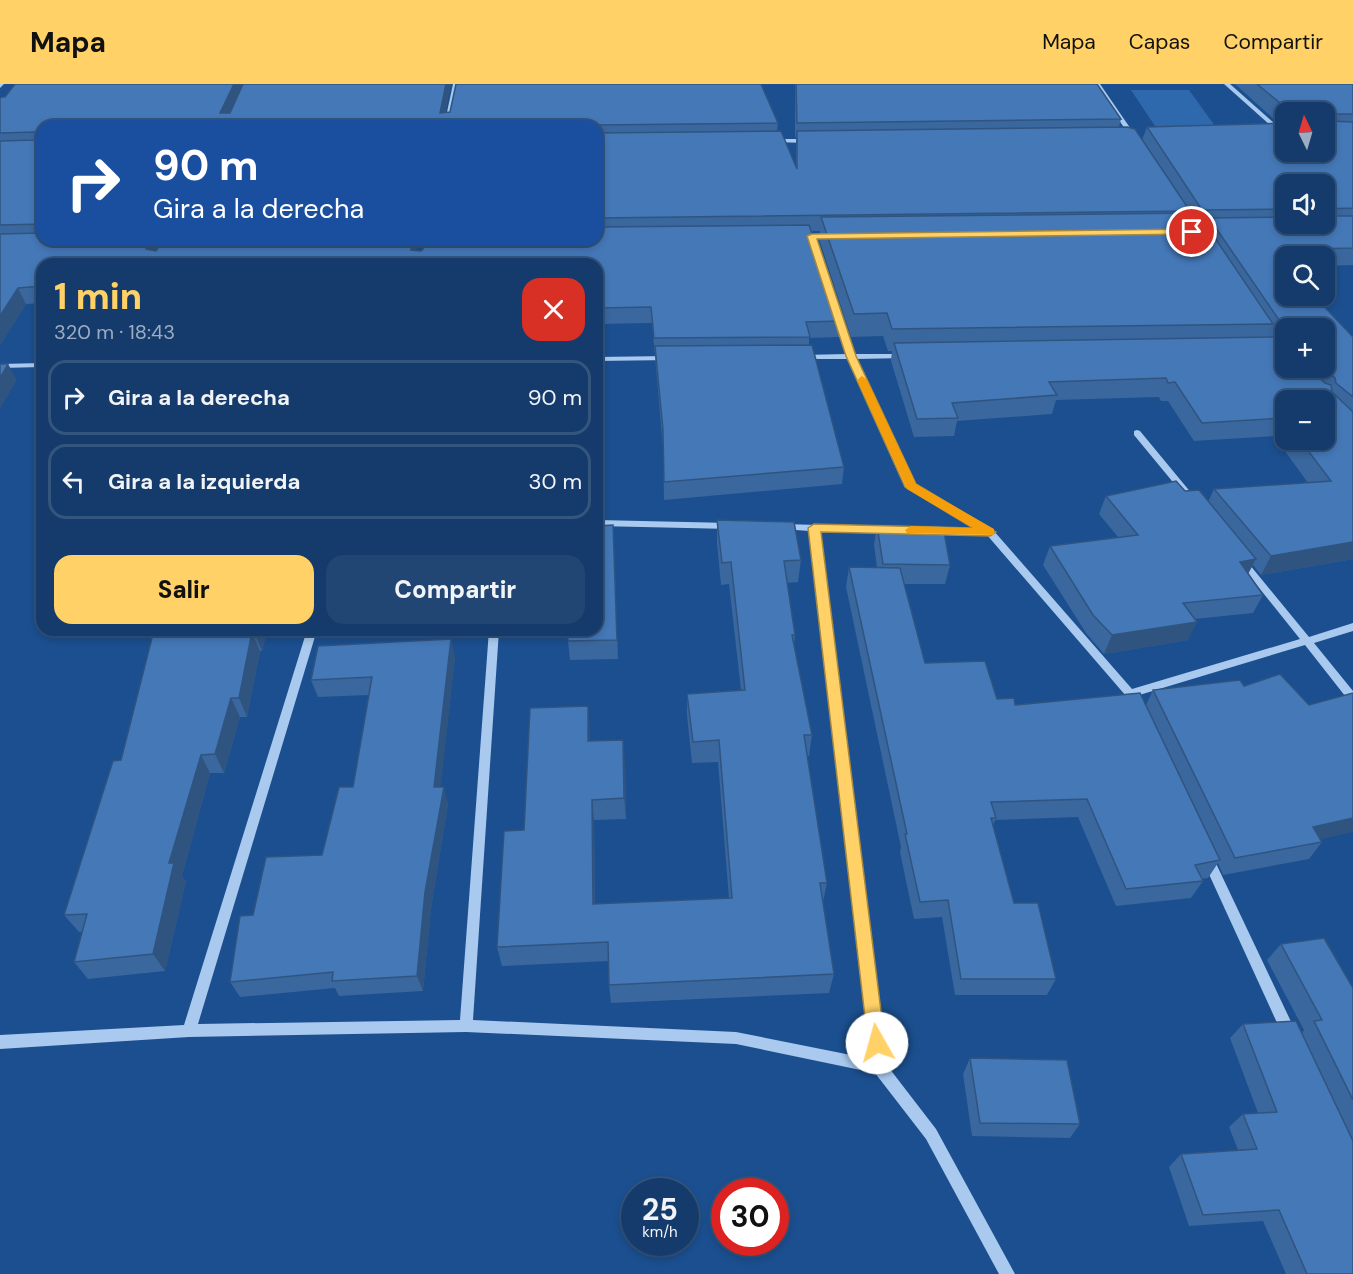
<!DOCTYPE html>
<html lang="es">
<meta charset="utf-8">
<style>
body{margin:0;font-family:"DM Sans",sans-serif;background:#214673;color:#f1f3f6;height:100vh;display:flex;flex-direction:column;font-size:22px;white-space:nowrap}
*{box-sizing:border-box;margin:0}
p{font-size:20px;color:#9dadc1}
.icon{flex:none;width:33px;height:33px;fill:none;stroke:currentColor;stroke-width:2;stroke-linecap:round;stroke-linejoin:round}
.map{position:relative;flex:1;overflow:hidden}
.details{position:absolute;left:36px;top:174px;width:567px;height:378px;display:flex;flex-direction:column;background:#143b6b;border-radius:18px;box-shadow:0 3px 9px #0003,0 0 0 2px #33557e}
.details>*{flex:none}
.hud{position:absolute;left:36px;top:36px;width:567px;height:126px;border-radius:18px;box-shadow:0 3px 9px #0003,0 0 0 2px #33557e;background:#1a4fa0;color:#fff;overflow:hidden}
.needle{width:39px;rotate:355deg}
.controls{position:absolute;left:1275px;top:18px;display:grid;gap:12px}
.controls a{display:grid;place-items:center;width:60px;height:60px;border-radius:12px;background:#143b6b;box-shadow:0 3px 9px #0003,0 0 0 2px #33557e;font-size:30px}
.speed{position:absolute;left:621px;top:1094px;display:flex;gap:12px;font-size:30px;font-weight:700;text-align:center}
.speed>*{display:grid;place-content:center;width:78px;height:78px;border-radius:50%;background:#143b6b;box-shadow:0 3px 9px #0003,0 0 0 2px #33557e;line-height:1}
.speed small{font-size:15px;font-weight:400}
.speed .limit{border:9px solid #d22;background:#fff;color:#111}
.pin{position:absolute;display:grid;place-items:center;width:51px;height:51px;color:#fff;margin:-26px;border:3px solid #fff;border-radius:50%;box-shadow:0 2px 6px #0007}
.me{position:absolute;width:66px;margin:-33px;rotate:353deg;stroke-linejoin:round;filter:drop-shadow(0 0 4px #0008)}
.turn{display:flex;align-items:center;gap:21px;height:126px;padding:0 18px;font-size:27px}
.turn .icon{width:78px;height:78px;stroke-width:2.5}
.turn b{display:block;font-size:42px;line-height:51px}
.round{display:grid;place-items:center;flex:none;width:63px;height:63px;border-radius:18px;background:#214673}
.headline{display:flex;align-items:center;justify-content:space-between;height:102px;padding:0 18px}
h1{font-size:36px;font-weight:800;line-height:45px;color:#ffd166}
.cta{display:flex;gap:12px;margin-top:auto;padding:12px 18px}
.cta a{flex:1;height:69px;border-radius:18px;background:#ffd166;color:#111;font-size:24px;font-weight:800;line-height:69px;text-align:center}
.cta a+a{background:#214673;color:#f1f3f6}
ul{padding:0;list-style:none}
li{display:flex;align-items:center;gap:18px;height:75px;margin:0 12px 9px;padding:0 6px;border:3px solid #33557e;border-radius:18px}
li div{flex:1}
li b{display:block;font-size:22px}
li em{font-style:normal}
header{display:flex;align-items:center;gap:36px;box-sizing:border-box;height:84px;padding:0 30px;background:#ffd166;color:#111}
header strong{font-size:28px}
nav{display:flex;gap:33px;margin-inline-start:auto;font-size:21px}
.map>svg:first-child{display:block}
.green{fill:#2e69ad}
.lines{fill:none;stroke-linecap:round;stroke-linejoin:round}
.minor{fill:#a9c9ee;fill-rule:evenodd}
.wall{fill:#3a679d;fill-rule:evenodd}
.shaded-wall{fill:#305480}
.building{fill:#4478b7;stroke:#305480;stroke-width:1.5}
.route{fill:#ffd166;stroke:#a68842;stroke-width:1.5}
.slow{fill:#f59e0b}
</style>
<header>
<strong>Mapa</strong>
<nav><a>Mapa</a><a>Capas</a><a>Compartir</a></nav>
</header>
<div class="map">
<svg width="1353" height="1190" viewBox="0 0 1353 1190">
<rect width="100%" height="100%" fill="#1b4f8f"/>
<!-- green -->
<path class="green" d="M 1131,6 L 1189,6 L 1215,42 L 1155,42 Z"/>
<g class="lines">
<!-- minor -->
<path class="minor" d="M 0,0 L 4,0 L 0,4 Z
M 453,0 L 459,0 L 450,42 L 444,42 Z
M 1094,0 L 1100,0 L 1137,54 L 1136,55 L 1132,55 Z
M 1224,0 L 1230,0 L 1283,47 L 1283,49 L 1279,49 Z
M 771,55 L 810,55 L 813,57 L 810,59 L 769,58 L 769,56 Z
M 798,151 L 834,150 L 837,152 L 834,154 L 796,154 L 795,153 Z
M 399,156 L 427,156 C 421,160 405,160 399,156 Z
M 834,226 L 841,228 L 854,270 L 906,270 L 910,272 L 906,274 L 856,275 L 915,401 L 993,446 L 1132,605 L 1300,555 L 1239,479 L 1237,477 L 1242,474 L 1245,475 L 1309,553 L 1353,539 L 1353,547 L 1314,559 L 1353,607 L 1353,618 L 1349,617 L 1305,561 L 1136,612 L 1141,623 L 1140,626 L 1132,626 L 1126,612 L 987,451 L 927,449 L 925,447 L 930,444 L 977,445 L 908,405 L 848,275 L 801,275 L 797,273 L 801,271 L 847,270 L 833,228 Z
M 669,272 L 672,272 L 672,276 L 597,277 L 597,273 Z
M 42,279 L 42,283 L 0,284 L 0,280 Z
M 1137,346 L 1140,347 L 1197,416 L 1199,418 L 1197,420 L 1191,420 L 1134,351 L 1134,347 Z
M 597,436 L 731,439 L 736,442 L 731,445 L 597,442 Z
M 783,440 L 890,443 L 895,446 L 890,449 L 819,447 L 886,980 L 936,1045 L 1015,1190 L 999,1190 L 926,1055 L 875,989 L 736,960 L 466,948 L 189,953 L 0,965 L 0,951 L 184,941 L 307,546 L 317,546 L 198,940 L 460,936 L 489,546 L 499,546 L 473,936 L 736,948 L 871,975 L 810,447 L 780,445 L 778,443 Z
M 1208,770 L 1212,771 L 1294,944 L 1296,949 L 1294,954 L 1289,955 L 1284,954 L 1202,775 L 1204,771 Z"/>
</g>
<!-- wall -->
<path class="wall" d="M 15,0 L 451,0 L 445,28 L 778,39 L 777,47 L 796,82 L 796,53 L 795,53 L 795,0 L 1097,0 L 1121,35 L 1119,43 L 1142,56 L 1147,43 L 1278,39 L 1235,0 L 1353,0 L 1353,181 L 1324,182 L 1324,172 L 1286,172 L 1286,212 L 1321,212 L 1319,216 L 1353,253 L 1353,475 L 1261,491 L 1253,481 L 1248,490 L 1263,511 L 1253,529 L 1195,535 L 1188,556 L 1104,570 L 1086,549 L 1043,481 L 1050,462 L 1118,453 L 1099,430 L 1106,412 L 1185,407 L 1208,418 L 1214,405 L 1308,399 L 1274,352 L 1194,357 L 1168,317 L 1161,317 L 1159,313 L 1056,316 L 1052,330 L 957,337 L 954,352 L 914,353 L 891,277 L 892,267 L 888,267 L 883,252 L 851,253 L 819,155 L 820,147 L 811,147 L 841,237 L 839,253 L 809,254 L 809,261 L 844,383 L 842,400 L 664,416 L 663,363 L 652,239 L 597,240 L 597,180 L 42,180 L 42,219 L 26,220 L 0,261 L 0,14 L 5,13 ZM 1286,28 L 1324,28 L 1286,68 ZM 42,42 L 597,42 L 597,156 L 421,167 L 416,166 L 417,160 L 417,156 L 163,156 L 160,160 L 158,156 L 42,156 ZM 1286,100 L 1324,100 L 1324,140 L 1286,140 ZM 1286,244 L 1324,284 L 1286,284 ZM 1286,316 L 1324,356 L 1286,356 Z
M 717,436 L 801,476 L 798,498 L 787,499 L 795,551 L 794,562 L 812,651 L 809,672 L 807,672 L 827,799 L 823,818 L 834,890 L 829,909 L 611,919 L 609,901 L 609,877 L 502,882 L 497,863 L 524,746 L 590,644 L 590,657 L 625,677 L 626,735 L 594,736 L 595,820 L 729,814 L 718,678 L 692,679 L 687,631 L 687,610 L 741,606 L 729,500 L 721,501 L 717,459 Z
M 877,441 L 950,481 L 945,500 L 904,500 L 925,579 L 997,615 L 1015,621 L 1146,621 L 1153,606 L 1322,758 L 1309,775 L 1223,791 L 1218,779 L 1208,794 L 1201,795 L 1203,797 L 1191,814 L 1116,822 L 1078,733 L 995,736 L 993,741 L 1014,819 L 1056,895 L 1047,911 L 955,911 L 942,833 L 914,835 L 900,768 L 901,763 L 846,503 L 849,483 L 877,484 L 874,461 Z
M 614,461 L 618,575 L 570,576 L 568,557 Z
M 154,546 L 267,546 L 262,567 L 260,567 L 247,633 L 240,633 L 224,689 L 210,689 L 182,792 L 186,797 L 165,887 L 88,895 L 74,878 L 82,848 L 79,848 L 64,831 L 121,676 Z
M 455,573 L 440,703 L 448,720 L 431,824 L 423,907 L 339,912 L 335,904 L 240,913 L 230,898 L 253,831 L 322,771 L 353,703 L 369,611 L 318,613 L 311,596 Z
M 1281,860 L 1353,904 L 1353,1190 L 1286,1190 L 1263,1137 L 1189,1142 L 1169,1083 L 1181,1070 L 1238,1066 L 1229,1043 L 1243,1030 L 1258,1029 L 1230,954 L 1243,940 L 1302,949 L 1304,946 L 1267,876 Z
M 970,974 L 1080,1040 L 1070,1054 L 972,1052 L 963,990 Z"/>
<!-- shaded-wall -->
<path class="shaded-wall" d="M 234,0 L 245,0 L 225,42 L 220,29 Z
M 446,0 L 451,0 L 443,42 L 440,29 Z
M 151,156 L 158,156 L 161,163 L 152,180 L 146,165 Z
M 413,156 L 417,156 L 417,160 L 414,180 L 411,166 Z
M 18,204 L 26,220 L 0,261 L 0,232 Z
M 8,280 L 17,296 L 0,325 L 0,294 Z
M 1353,458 L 1353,475 L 1261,491 L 1271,472 Z
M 1256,475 L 1246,493 L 1240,478 Z
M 1197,538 L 1188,556 L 1104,570 L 1112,551 Z
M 254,546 L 267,546 L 262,567 L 254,548 Z
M 252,548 L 260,567 L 247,633 L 239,614 Z
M 451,555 L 455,573 L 439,720 L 434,703 Z
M 231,614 L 240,633 L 224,689 L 215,670 Z
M 588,622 L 590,644 L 590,679 L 588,657 Z
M 623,656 L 625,677 L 626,735 L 624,714 Z
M 201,671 L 210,689 L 182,792 L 186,797 L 165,887 L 153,870 L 169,779 Z
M 444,703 L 448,720 L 431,824 L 423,907 L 417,892 L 425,808 Z
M 592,716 L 594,736 L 595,839 L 593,820 Z
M 1353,734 L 1353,748 L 1300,760 L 1313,743 Z"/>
<!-- building -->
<path class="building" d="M 15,0 L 234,0 L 220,29 L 230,29 L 243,0 L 446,0 L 440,29 L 450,28 L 456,0 L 761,0 L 778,39 L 596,41 L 596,42 L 42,42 L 42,140 L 0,141 L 0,57 L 36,56 L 38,54 L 36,48 L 0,49 L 0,14 L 2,13 L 5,13 Z
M 796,0 L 1097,0 L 1121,35 L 797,39 Z
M 1257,0 L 1353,0 L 1353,30 L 1331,30 L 1329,37 L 1353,38 L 1353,124 L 1324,125 L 1324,100 L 1286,100 L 1286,125 L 1202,126 L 1147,43 L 1286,39 L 1286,68 L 1324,68 L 1324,28 L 1291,28 Z
M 1127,43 L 1135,45 L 1190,127 L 597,134 L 597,49 L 781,47 L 797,85 L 797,47 Z
M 1198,129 L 1273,240 L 892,245 L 887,229 L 854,230 L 821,133 Z
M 1324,132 L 1353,132 L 1353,164 L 1312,165 L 1319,172 L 1286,172 L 1286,212 L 1314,212 L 1353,253 L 1353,313 L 1336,299 L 1335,294 L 1323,284 L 1324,284 L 1324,244 L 1286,244 L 1286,246 L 1209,134 L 1286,133 L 1286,140 L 1324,140 Z
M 809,141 L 841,237 L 806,238 L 810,253 L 654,254 L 651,223 L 597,224 L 597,180 L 42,180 L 42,202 L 18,204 L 0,232 L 0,150 L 42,149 L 42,156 L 151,156 L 146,165 L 156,167 L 163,156 L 413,156 L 411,166 L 421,167 L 423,165 L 425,156 L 597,156 L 597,143 Z
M 1277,253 L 1286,261 L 1286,284 L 1309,284 L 1325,299 L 1331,301 L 1332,308 L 1353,328 L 1353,458 L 1271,472 L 1214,405 L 1331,397 L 1300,356 L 1324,356 L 1324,316 L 1286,316 L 1286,337 L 1283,334 L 1202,339 L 1175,298 L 1168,299 L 1166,294 L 1049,298 L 1057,311 L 952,319 L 958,334 L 917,335 L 894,259 Z
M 812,261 L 844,383 L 664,398 L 663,346 L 655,262 Z
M 0,280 L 8,280 L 0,294 Z
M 1176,397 L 1185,407 L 1199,406 L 1256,475 L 1240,478 L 1263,511 L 1183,519 L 1197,538 L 1112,551 L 1093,531 L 1050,462 L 1138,451 L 1106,412 Z
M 717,436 L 794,438 L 801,476 L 784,477 L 795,551 L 792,551 L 812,651 L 804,651 L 827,799 L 820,799 L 834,890 L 609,901 L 608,858 L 497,863 L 504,747 L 524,746 L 530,624 L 588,622 L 588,657 L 623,656 L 624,714 L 592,716 L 593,820 L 732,814 L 719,656 L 693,658 L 687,610 L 745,606 L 731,478 L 722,479 Z
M 613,441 L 617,556 L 568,557 L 567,546 L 597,546 L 597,442 Z
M 877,441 L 943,442 L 950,481 L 883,480 Z
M 849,483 L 900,484 L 925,579 L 985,577 L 997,615 L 1014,614 L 1015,621 L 1140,609 L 1220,776 L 1195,781 L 1203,797 L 1126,805 L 1087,715 L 991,718 L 996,734 L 991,734 L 1014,819 L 1038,819 L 1056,895 L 961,895 L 948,816 L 920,818 L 905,750 L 907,750 Z
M 154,546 L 254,546 L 254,548 L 252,548 L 239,614 L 231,614 L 215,670 L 201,671 L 169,779 L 174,779 L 153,870 L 74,878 L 87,830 L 64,831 L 113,677 L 121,676 Z
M 451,555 L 434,703 L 444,703 L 425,808 L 417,892 L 332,897 L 333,888 L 230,898 L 240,832 L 253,831 L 266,773 L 322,771 L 339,703 L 353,703 L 372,593 L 311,596 L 318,562 Z
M 1280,590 L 1309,621 L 1353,609 L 1353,734 L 1313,743 L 1322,758 L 1235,774 L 1153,606 L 1240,596 L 1244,602 Z
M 1324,854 L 1353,904 L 1353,1016 L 1314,937 L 1322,936 L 1281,860 Z
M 1296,937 L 1353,1057 L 1353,1190 L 1307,1190 L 1279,1126 L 1203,1131 L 1181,1070 L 1257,1065 L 1243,1030 L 1277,1028 L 1243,940 Z
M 970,974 L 1067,976 L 1080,1040 L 980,1039 Z"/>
<!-- route -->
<path class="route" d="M 1192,145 L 1197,148 L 1196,150 L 817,155 L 856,272 L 916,400 L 996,448 L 990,452 L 821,448 L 885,959 L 883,965 L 877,968 L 870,965 L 868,959 L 808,444 L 814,440 L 973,444 L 905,403 L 846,272 L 807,152 L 812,150 Z"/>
<!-- slow -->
<path class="slow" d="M 862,292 L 867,296 L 916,400 L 994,445 L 994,451 L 907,449 L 905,446 L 911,442 L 973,444 L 907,405 L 857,296 Z"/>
</svg>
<div class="controls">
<a><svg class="needle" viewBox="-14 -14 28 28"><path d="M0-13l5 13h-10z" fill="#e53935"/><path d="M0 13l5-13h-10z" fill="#9dadc1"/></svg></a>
<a><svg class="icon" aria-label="sound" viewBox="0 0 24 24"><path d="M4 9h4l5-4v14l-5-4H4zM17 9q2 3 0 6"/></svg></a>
<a><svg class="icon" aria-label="search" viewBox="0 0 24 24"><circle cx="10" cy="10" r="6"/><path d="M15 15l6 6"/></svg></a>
<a>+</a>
<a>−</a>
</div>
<div class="speed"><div>25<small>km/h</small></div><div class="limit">30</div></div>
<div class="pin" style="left:1192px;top:148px;background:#d93025"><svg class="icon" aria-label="arrive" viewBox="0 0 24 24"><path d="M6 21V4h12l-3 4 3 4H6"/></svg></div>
<svg class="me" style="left:877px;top:959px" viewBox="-20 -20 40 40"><circle r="19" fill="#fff"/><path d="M0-13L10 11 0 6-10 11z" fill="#ffd166"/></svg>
<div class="hud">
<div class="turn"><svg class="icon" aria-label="right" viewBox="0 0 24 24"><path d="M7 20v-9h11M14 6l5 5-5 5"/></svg><div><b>90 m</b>Gira a la derecha</div></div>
</div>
<section class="details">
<div class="headline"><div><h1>1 min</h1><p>320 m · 18:43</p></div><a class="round" style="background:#d93025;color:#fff"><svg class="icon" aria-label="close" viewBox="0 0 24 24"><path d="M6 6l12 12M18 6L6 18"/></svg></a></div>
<ul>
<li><svg class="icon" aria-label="right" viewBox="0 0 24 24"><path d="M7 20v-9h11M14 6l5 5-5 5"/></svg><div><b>Gira a la derecha</b></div><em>90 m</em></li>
<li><svg class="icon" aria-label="left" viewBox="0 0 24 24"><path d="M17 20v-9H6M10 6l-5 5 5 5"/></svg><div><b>Gira a la izquierda</b></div><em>30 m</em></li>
</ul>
<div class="cta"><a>Salir</a><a>Compartir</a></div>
</section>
</div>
